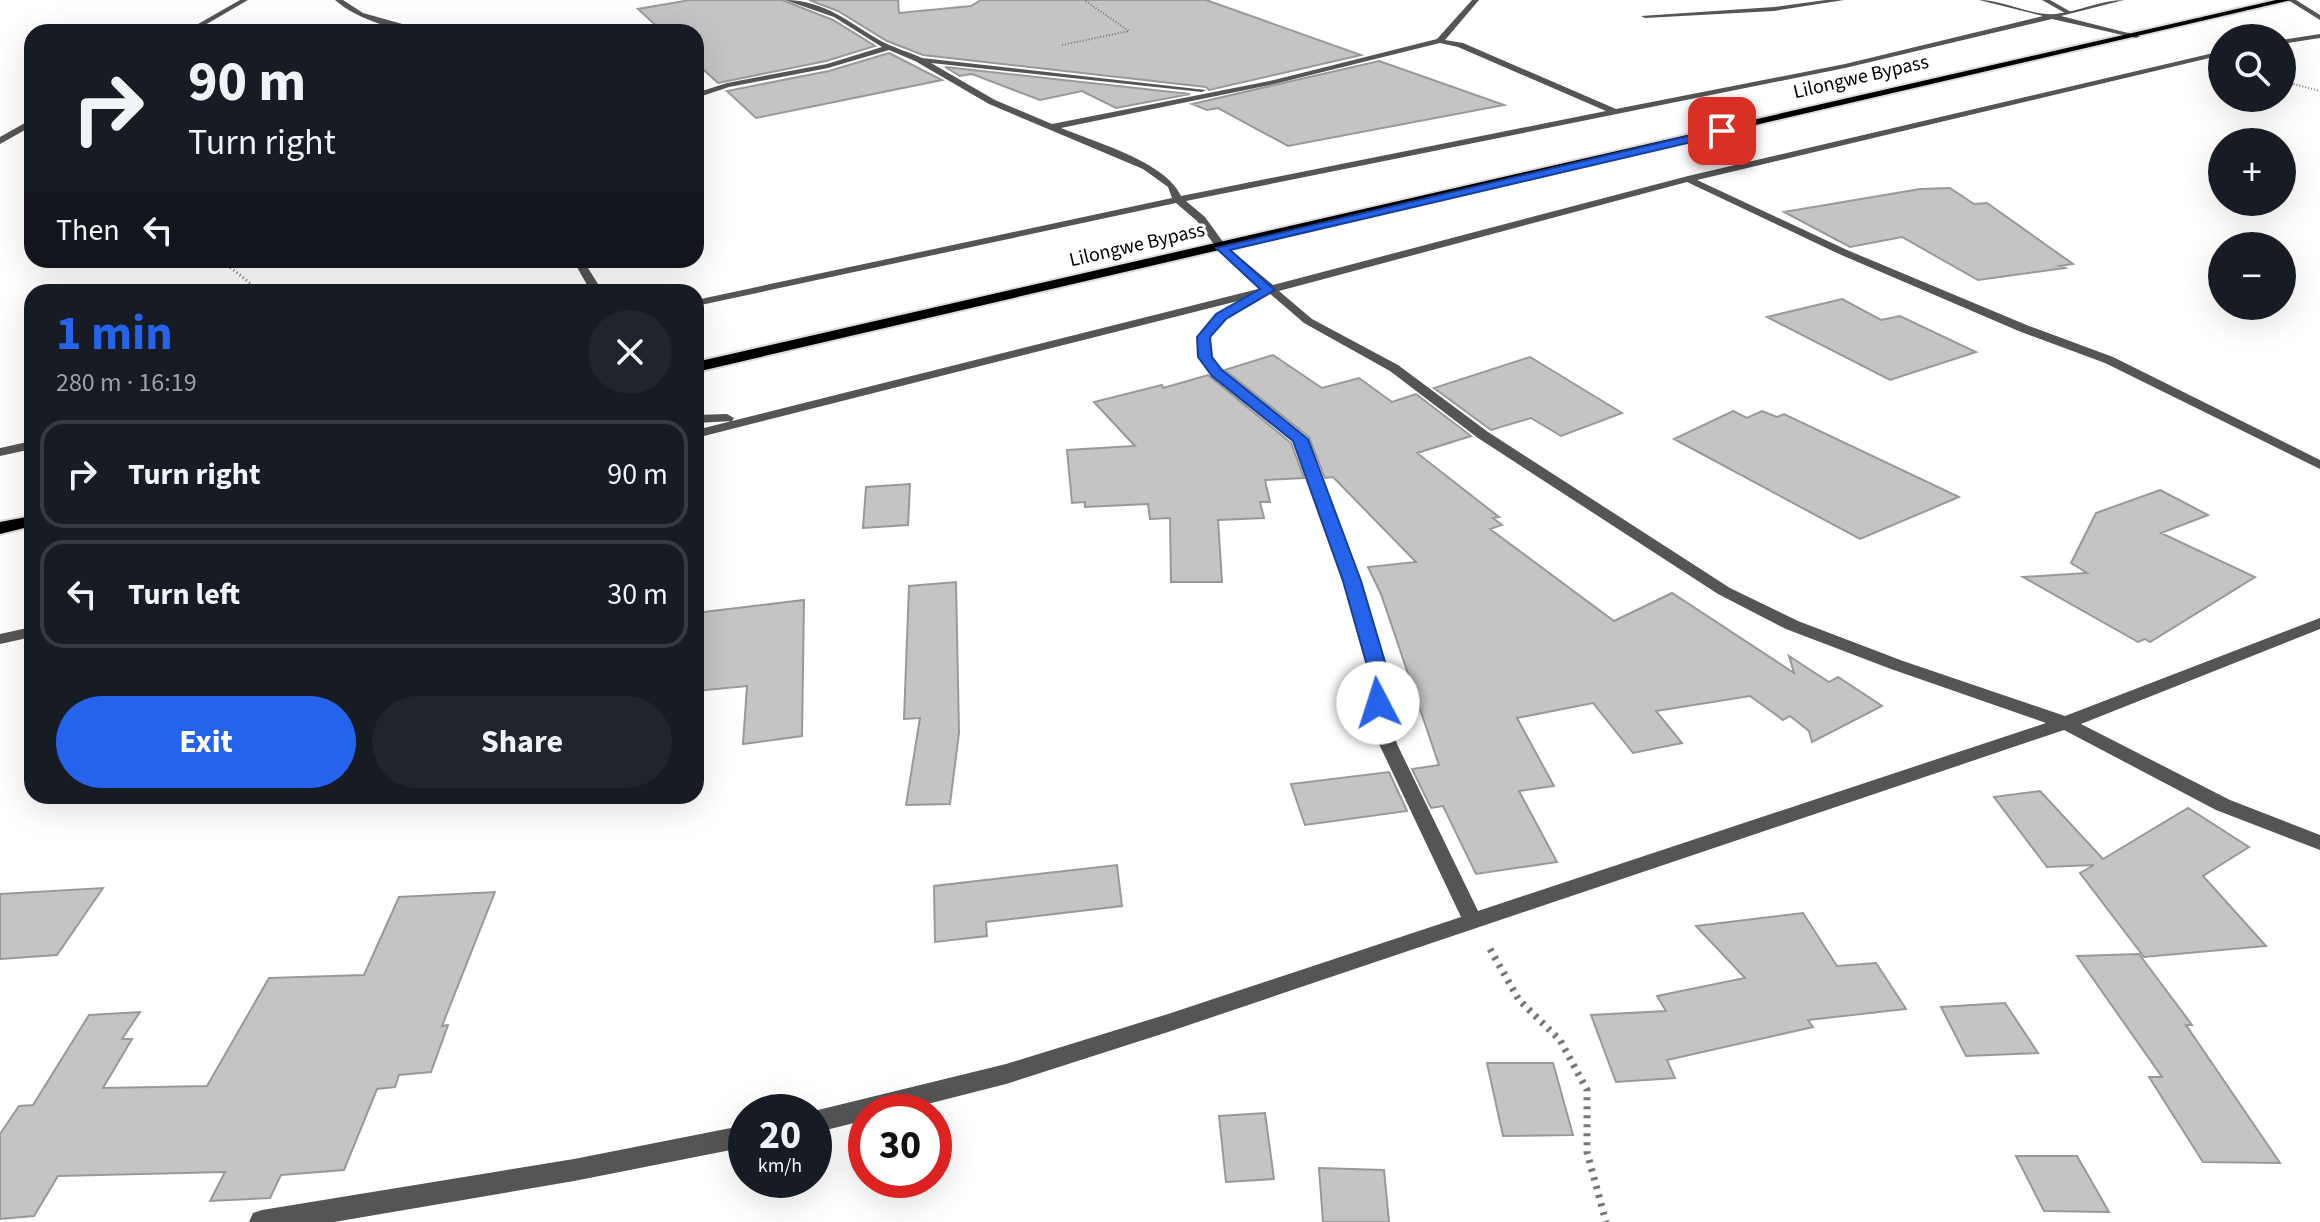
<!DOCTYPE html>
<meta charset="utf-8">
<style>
body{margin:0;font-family:"Source Sans 3",sans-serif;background:#20242c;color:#f1f3f6;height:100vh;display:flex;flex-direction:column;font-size:30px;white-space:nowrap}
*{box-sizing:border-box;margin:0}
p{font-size:26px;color:#9ea1a6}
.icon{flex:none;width:44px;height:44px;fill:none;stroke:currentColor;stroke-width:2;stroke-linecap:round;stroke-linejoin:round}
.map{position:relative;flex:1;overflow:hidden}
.panel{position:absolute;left:24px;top:284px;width:680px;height:520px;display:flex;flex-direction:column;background:#171b24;border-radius:24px;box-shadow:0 8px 32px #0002}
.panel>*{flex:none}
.hud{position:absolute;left:24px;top:24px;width:680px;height:244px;border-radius:24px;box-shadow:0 8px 32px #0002;background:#171b24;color:#f1f3f6;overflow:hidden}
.tools{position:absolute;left:2208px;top:24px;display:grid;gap:16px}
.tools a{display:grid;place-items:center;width:88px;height:88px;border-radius:50%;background:#171b24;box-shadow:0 8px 32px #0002;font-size:40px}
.speed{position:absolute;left:728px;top:1094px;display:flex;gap:16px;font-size:40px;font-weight:700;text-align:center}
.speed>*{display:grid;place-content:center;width:104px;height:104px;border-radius:50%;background:#171b24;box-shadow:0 8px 32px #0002;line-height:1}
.speed small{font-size:20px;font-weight:400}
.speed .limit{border:12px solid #d22;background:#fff;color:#111}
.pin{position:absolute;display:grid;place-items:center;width:68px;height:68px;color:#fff;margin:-34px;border-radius:16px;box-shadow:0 4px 12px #0006}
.me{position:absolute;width:88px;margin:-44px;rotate:355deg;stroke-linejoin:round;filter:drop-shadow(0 0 6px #0008)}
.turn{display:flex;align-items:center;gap:28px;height:168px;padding:0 32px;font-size:36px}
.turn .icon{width:104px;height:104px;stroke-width:2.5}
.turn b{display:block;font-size:56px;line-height:68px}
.then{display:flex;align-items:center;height:76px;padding:0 32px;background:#0003;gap:16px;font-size:30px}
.round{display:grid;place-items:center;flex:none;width:84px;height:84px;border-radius:42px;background:#20242c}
.head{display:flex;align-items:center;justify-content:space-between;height:136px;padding:0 32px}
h1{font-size:48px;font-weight:700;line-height:60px;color:#2563eb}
.primary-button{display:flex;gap:16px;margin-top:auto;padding:16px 32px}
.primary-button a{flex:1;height:92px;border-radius:48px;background:#2563eb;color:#fff;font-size:32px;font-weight:700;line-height:92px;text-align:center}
.primary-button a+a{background:#20242c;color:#f1f3f6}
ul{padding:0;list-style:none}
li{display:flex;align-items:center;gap:24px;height:108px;margin:0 16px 12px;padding:0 16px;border:4px solid #363941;border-radius:24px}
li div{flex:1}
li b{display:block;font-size:30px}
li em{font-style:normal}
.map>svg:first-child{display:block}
.building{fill:#c4c4c4;stroke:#999;stroke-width:2}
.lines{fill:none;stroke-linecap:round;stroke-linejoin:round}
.primary-casing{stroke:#dbdbdb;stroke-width:4}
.path-far2{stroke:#777;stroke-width:2;stroke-dasharray:1 2;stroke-linecap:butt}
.path-far1{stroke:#777;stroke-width:3;stroke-dasharray:1 3;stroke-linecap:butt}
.path{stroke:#777;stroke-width:7;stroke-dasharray:3 6;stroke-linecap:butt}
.service{fill:#555;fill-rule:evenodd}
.minor{fill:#555;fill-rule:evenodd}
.primary{fill:#000;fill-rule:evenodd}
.route{fill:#2563eb;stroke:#184099;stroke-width:2}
.labels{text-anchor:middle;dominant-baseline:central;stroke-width:6;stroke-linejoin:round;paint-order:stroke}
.far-street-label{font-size:20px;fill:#000;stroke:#fff}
</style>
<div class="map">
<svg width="2320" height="1222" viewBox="0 0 2320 1222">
<rect width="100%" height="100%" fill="#fff"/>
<!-- building -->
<path class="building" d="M 690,0 L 782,0 L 833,20 L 875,46 L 826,61 L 718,83 L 696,63 L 696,32 L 663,32 L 638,9 Z
M 809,0 L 898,0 L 899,13 L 971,6 L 981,0 L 1206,0 L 1361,55 L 1209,90 L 1206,87 L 923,55 L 887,41 L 838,11 Z
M 889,53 L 942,80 L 756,118 L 727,91 L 829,71 Z
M 1379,61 L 1504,105 L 1288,146 L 1218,108 L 1207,110 L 1192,104 Z
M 945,67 L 1190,94 L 1116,108 L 1082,91 L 1040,100 L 972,74 L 960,76 Z
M 1950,188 L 1974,204 L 1987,203 L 2073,264 L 2060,266 L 2065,268 L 1978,280 L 1902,237 L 1850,247 L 1784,212 L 1920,189 Z
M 1842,299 L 1881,320 L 1900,316 L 1976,352 L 1890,380 L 1767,317 Z
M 1273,355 L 1322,388 L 1359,378 L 1392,402 L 1416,394 L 1471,436 L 1417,453 L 1499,517 L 1493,518 L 1502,525 L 1490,529 L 1614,621 L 1672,593 L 1794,673 L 1789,656 L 1829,682 L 1838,677 L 1882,706 L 1812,742 L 1809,731 L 1790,716 L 1783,720 L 1750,696 L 1656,711 L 1682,743 L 1633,753 L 1593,703 L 1517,718 L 1554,786 L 1519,791 L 1557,862 L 1476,874 L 1443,806 L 1431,808 L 1412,769 L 1439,765 L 1381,594 L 1368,567 L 1416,562 L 1333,477 L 1325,478 L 1309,437 L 1225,370 Z
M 1530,357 L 1622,413 L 1561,436 L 1531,418 L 1491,430 L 1434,388 Z
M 1208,375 L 1291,443 L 1304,478 L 1265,480 L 1270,502 L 1260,502 L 1264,518 L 1218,520 L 1222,582 L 1171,582 L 1170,518 L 1150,519 L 1148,504 L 1085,507 L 1085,502 L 1072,503 L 1067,450 L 1135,446 L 1094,402 L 1162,385 L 1163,388 Z
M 1733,411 L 1747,418 L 1762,411 L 1777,417 L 1784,414 L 1959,497 L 1860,539 L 1674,439 Z
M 910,484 L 908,525 L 863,528 L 866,487 Z
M 2160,490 L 2208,515 L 2161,533 L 2255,577 L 2150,642 L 2145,639 L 2138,642 L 2023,577 L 2087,573 L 2071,563 L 2096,513 Z
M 956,582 L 959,733 L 950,804 L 906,805 L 920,718 L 904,719 L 909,586 Z
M 804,600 L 802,736 L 743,744 L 747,686 L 696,691 L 696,613 Z
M 1389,772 L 1407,811 L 1305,825 L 1291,784 Z
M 2040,791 L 2103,859 L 2188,808 L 2249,847 L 2203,876 L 2266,946 L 2144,957 L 2080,873 L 2094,865 L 2047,867 L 1994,797 Z
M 1117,865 L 1122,906 L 986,922 L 987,936 L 935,942 L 934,886 Z
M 103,888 L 57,955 L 0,959 L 0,894 Z
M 495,892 L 442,1026 L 448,1025 L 431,1072 L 399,1075 L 395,1087 L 377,1089 L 344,1170 L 281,1175 L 270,1198 L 210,1201 L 225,1172 L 58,1176 L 34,1216 L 0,1219 L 0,1134 L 19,1106 L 33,1105 L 89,1015 L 140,1012 L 122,1039 L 132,1039 L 103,1088 L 207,1086 L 269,978 L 364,975 L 399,897 Z
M 1803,913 L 1837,966 L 1876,963 L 1906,1009 L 1808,1020 L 1813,1027 L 1667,1060 L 1675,1078 L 1616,1082 L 1591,1015 L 1666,1011 L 1657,996 L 1745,978 L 1696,926 Z
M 2139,954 L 2192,1025 L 2186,1025 L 2280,1163 L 2203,1162 L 2149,1077 L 2162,1077 L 2077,956 Z
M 2005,1003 L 2038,1053 L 1966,1056 L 1941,1007 Z
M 1487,1063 L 1553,1063 L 1573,1135 L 1503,1136 Z
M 1265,1113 L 1274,1179 L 1226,1182 L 1219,1116 Z
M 2016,1156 L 2077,1156 L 2109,1212 L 2044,1211 Z
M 1319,1168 L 1384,1170 L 1389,1222 L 1323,1222 Z"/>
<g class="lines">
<!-- primary casing -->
<g class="primary-casing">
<path id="primary" d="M 2276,0 L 2291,0 L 696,372 L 696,362 Z
M 32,516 L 32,526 L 0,534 L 0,522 Z"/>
</g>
<!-- path-far2 -->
<path class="path-far2" d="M 1062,45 L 1129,31 L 1084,0
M 2282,81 L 2320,91"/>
<!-- path-far1 -->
<path class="path-far1" d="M 221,260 L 251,284 L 251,292"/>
<!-- path -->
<path class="path" d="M 1490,949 L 1519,1000 L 1560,1040 L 1587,1090 L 1587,1152 L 1606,1222"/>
<!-- service -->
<path class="service" d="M 2042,0 L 2050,0 L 2071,12 L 2065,13 Z"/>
<!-- minor -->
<path class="minor" d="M 240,0 L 248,0 L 193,32 L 184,32 Z
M 335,0 L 343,0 L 363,13 L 431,32 C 399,32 359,21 335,0 Z
M 785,0 C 825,0 849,23 881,41 C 894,48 909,52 922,58 L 1206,90 L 1202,92 L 931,63 L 995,100 L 1052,124 L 1274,80 L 1437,39 L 1472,0 L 1479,0 L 1445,40 L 1463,43 L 1616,109 L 1845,64 L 2043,16 L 1979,0 C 2003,0 2032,16 2055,14 C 2078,12 2100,0 2124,0 L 2061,16 L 2140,36 L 2136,38 L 2052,19 L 1845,68 L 1186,201 L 1205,217 L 1226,246 L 1273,285 L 1688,176 L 2222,51 L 2222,55 L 1697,180 L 1847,250 L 2029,326 L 2113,357 L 2320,460 L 2320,469 L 2105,363 L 2021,332 L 1839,254 L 1687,182 L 1279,291 L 1312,319 L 1398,365 L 1488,432 L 1730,588 L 1798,621 L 1903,661 L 2065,716 L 2320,618 L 2320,629 L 2081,724 L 2230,800 L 2320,835 L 2320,850 L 2216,810 L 2064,730 L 1168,1032 L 1006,1084 L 896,1112 L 866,1112 L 866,1120 L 814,1133 L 814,1111 L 1006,1064 L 1168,1014 L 1461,917 L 1379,744 L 1369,703 L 1367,662 L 1344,581 L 1294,441 L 1213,376 L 1199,357 L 1200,334 L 1217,315 L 1242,300 L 696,438 L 696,430 L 1262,288 L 1218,250 L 1197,221 L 1176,203 L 696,306 L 696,300 L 1172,198 L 1168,187 L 1143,169 L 989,104 L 915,61 L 889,50 L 828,68 L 729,87 L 696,98 L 696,93 L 727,83 L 827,64 L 882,47 L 834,17 ZM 1440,43 L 1458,47 L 1606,111 L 1181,196 C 1166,162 1095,142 1061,128 L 1274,84 ZM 1269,293 L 1304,323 L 1390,371 L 1478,438 L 1718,594 L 1786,629 L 1891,669 L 2046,723 L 1478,911 L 1397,744 L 1387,703 L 1383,662 L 1360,581 L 1307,439 L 1221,370 L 1211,357 L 1210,337 L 1225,319 L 1254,302 L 1256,300 L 1253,297 Z
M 1826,0 L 1844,0 L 1774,11 L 1645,18 L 1641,16 L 1774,7 Z
M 2288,0 L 2296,0 L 2320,15 L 2320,20 Z
M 2320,34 L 2320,38 L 2282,44 L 2282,40 Z
M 32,119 L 32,126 L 0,144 L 0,137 Z
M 573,260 L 583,260 L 603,292 L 591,292 Z
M 727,414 L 734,418 L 732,421 L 696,423 L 696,415 Z
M 32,441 L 32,449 L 0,456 L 0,448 Z
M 32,627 L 32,637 L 0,644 L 0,634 Z
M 746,1125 L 746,1147 L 574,1181 L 334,1222 L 249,1222 L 253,1213 L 262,1210 L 574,1159 Z"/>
<!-- primary -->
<use href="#primary" class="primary"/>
</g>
<!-- route -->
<path class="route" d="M 1722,128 L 1726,129 L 1726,134 L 1230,250 L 1275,290 L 1226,319 L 1210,337 L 1212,357 L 1222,370 L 1308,439 L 1361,581 L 1385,662 L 1388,703 L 1378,710 L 1371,708 L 1366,662 L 1343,581 L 1293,441 L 1212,376 L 1198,357 L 1197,337 L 1216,314 L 1260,289 L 1216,248 Z"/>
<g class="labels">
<!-- far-street labels -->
<g class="far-street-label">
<text transform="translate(1861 77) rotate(-13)">Lilongwe Bypass</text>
<text transform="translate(1137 245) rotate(-13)">Lilongwe Bypass</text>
</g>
</g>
</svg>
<div class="tools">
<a><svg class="icon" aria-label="search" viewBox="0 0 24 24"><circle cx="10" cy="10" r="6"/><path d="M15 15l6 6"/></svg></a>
<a>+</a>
<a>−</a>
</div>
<div class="speed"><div>20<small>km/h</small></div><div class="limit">30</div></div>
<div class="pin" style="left:1722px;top:131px;background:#d93025"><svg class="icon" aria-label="arrive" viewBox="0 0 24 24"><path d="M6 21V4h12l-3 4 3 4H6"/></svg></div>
<svg class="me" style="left:1378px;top:703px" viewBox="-20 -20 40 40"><circle r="19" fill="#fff"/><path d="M0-13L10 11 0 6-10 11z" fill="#2563eb"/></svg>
<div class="hud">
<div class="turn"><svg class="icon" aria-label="right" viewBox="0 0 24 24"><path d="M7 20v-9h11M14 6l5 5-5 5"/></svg><div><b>90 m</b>Turn right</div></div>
<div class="then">Then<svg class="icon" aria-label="left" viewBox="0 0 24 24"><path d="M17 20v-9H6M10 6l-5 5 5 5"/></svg></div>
</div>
<section class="panel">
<div class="head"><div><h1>1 min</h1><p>280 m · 16:19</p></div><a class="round"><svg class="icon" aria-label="close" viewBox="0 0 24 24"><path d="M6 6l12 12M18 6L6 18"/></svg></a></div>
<ul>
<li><svg class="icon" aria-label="right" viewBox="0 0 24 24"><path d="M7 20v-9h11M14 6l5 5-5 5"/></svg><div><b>Turn right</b></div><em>90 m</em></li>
<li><svg class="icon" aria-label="left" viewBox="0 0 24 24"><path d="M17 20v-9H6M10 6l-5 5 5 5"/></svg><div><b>Turn left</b></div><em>30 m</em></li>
</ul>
<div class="primary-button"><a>Exit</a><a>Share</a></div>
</section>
</div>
